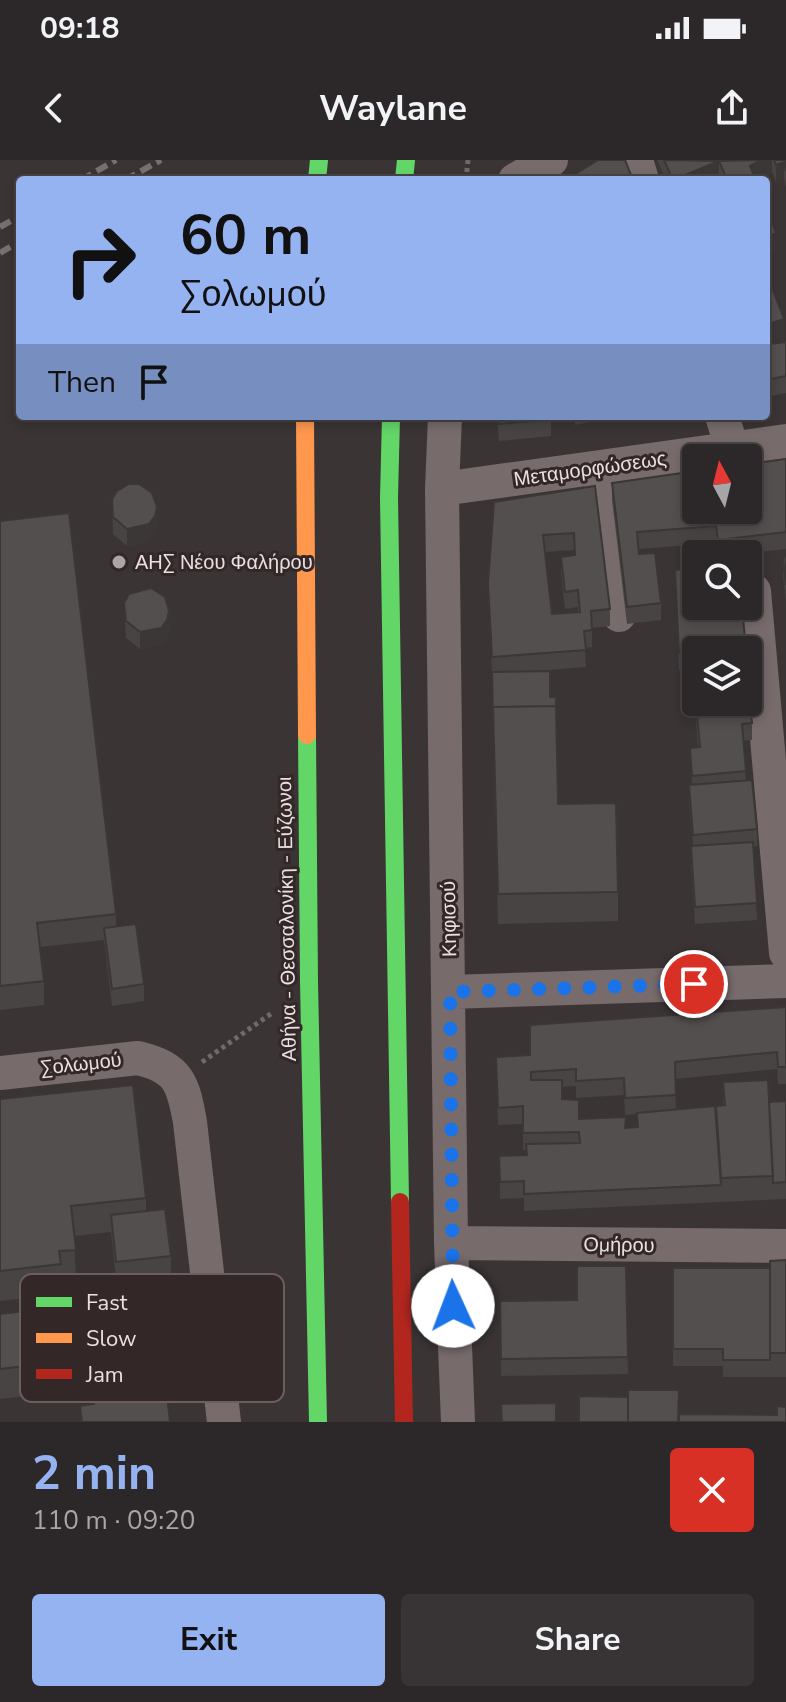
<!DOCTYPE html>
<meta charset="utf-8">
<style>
body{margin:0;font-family:"Nunito Sans",sans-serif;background:#383334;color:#f1f3f6;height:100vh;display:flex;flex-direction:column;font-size:30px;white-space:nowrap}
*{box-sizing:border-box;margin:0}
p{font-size:26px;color:#a6a5a8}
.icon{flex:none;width:44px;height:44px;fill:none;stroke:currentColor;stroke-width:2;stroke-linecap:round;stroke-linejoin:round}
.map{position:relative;height:1262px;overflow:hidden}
.side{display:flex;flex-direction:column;background:#2c2728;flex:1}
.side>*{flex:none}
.hud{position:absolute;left:16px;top:16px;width:754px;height:244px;border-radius:8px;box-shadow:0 4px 12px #0003,0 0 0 2px #484445;background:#95b2f1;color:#111;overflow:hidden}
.needle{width:52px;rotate:353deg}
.tools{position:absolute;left:682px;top:284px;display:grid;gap:16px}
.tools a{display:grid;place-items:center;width:80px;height:80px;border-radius:8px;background:#2c2728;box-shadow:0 4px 12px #0003,0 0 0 2px #484445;font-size:40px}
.pin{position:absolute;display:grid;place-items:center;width:68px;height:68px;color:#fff;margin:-34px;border:4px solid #fff;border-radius:50%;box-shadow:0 2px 8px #0007}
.me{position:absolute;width:88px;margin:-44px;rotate:358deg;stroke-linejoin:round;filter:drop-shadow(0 0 6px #0008)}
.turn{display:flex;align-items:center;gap:28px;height:168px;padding:0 32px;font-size:36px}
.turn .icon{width:104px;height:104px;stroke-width:2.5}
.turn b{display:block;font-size:56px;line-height:68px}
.then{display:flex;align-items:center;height:76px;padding:0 32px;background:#0003;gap:16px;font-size:30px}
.round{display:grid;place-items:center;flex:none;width:84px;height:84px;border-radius:8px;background:#383334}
.headline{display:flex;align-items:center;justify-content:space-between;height:136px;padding:0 32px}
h1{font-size:48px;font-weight:700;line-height:60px;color:#95b2f1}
.action{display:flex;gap:16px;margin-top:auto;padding:16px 32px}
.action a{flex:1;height:92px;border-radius:8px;background:#95b2f1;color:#111;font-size:32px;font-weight:700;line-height:92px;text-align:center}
.action a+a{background:#383334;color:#f1f3f6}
.status{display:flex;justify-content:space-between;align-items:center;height:56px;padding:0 40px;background:#2c2728;direction:ltr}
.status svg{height:22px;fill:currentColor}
header{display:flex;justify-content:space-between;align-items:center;height:104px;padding:0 32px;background:#2c2728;font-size:36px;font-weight:700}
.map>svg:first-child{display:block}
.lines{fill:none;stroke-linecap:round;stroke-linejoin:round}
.path{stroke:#72696a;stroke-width:5;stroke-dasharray:4 4;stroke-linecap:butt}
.street{stroke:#776b6c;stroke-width:34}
.fast{stroke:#63d668;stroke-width:18}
.rail{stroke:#776f70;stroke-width:6;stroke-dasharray:12 6;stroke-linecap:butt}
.fast-bridge{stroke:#63d668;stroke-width:18}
.slow-bridge{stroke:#ff974d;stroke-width:18}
.jam-bridge{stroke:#b3261e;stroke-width:18}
.wall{fill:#484444;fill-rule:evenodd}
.shaded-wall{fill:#3b3737}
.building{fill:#544f4f;stroke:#3b3737;stroke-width:2;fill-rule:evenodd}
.route{stroke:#1a73e8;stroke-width:14;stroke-dasharray:0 25.2}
.poi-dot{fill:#aca4a5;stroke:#342728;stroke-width:3}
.labels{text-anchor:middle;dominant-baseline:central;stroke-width:6;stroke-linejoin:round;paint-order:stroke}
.street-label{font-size:20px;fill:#e9e0e1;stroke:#342728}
.poi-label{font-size:20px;fill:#e9e0e1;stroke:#342728;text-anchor:start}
.key{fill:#342728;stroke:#6a5e60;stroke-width:2}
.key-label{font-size:22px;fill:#e9e0e1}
</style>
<div class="status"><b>09:18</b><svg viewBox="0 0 49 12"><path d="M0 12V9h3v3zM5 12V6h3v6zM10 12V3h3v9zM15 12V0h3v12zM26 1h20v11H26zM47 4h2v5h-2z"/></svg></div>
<header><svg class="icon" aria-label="back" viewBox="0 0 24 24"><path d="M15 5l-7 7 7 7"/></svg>Waylane<svg class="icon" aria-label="share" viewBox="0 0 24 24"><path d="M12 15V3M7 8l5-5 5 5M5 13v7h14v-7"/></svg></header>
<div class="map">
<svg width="786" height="1262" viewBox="0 0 786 1262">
<rect width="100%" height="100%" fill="#3b3435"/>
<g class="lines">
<!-- path -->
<path class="path" d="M 466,20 L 468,0
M 202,902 L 272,853"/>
<!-- street -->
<path class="street" d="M 636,0 L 642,20
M 515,20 L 551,0
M 445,256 L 442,329 L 451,1083 L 458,1262
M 722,256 L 732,288
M 599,309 L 619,455
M 442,329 L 786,281
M 754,431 L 786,793
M 450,832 L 786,821
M 0,913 L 138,898 C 179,908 183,923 190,962 L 224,1262
M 451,1083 L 786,1086"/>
<!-- fast -->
<path class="fast" d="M 317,20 L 319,0
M 404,20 L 406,0
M 309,822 L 318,1262"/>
<!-- rail -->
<path class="rail" d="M 81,20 L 116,0
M 125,20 L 161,0
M 0,67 L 20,56
M 0,93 L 20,81"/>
<!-- fast-bridge -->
<path class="fast-bridge" d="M 391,256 L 389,338 L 400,1042
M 307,575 L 309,822"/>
<!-- slow-bridge -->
<path class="slow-bridge" d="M 305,256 L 307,575"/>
<!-- jam-bridge -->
<path class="jam-bridge" d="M 400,1042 L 404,1262"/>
</g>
<!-- wall -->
<path class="wall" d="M 657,0 L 786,0 L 786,28 L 784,19 L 776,22 L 772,12 L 756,20 L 720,19 L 719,18 L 713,20 L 666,20 Z
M 766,97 L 767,115 L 784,176 L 770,181 L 771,184 L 786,182 L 786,233 L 766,237 Z
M 478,256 L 551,256 L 551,276 L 499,281 L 497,257 L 478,258 Z
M 573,256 L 621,256 L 575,265 Z
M 786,299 L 786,389 L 742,394 L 717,394 L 716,383 L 639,389 L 639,394 L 661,443 L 661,460 L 627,464 L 612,340 L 612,323 Z
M 595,326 L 610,449 L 610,466 L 592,468 L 592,487 L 585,488 L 586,507 L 524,512 L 550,537 L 558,644 L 618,732 L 618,761 L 498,764 L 492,514 L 488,423 ZM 574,390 L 574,396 L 561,397 L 561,414 L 565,449 L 578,447 L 578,452 L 552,454 L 545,392 Z
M 112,339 L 157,364 L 155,373 L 149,381 L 127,386 L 113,374 Z
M 0,361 L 116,754 L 116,766 L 144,824 L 144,841 L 112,846 L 104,780 L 40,787 L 44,821 L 44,845 L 0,850 Z
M 786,397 L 786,442 L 783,415 L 783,398 Z
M 675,410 L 696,490 L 696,508 L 679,510 Z
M 124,443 L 169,468 L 167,477 L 161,485 L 140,489 L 126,478 Z
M 694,521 L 752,563 L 752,580 L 743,581 L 746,620 L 757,669 L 757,686 L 753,687 L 757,760 L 695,764 L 691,703 L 691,686 L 693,686 L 689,642 L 689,625 L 692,625 L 690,588 L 698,587 L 694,538 Z
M 786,847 L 786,924 L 778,924 L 777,909 L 675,919 L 676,950 L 716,963 L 723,945 L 723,922 L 769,942 L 786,941 L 786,1039 L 524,1051 L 524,1038 L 500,1039 L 499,996 L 526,995 L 526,990 L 523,990 L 523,964 L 498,965 L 496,897 L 530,895 ZM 576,926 L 576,938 L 624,935 L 625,955 L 637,954 L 637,967 L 626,968 L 579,959 L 562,939 L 562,927 Z
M 0,939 L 146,1038 L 146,1051 L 171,1096 L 171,1113 L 116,1119 L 111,1072 L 74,1076 L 76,1119 L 61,1121 L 61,1134 L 0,1141 Z
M 786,1100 L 786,1217 L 723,1217 L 723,1206 L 673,1206 L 673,1108 L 770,1108 Z
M 626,1106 L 628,1214 L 501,1216 L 500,1141 L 577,1140 Z
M 0,1154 L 164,1190 L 164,1220 L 0,1239 Z"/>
<!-- shaded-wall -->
<path class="shaded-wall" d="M 761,0 L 772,0 L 772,12 L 755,20 L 750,6 Z
M 719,1 L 719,18 L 713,20 L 673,20 Z
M 784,2 L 784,19 L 776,22 L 776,5 Z
M 776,73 L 776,90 L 766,95 L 766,78 Z
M 784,159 L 784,176 L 766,182 L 766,165 Z
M 157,347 L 157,364 L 155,373 L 149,381 L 127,386 L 127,369 Z
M 169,451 L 169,468 L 167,477 L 161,485 L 140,489 L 140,472 Z"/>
<!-- building -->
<path class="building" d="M 598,0 L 625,0 L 633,20 L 566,20 Z
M 664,0 L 719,1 L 761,0 L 750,6 L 756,20 L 718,20 L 726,17 L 719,1 L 673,20 Z
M 774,0 L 786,0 L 786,11 L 784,2 L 776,5 Z
M 766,47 L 776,73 L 766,78 Z
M 766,115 L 767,115 L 784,159 L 766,165 Z
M 766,169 L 771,184 L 786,182 L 786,216 L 766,220 Z
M 498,256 L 551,256 L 551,259 L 499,264 Z
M 786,299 L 786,372 L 718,380 L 716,366 L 637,372 L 639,394 L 655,393 L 661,443 L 627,447 L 612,323 L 696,311 L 696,350 L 748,350 L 748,304 Z
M 129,324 L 139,324 L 152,333 L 157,347 L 155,356 L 149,364 L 127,369 L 113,357 L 112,339 L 117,331 Z
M 595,326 L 610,449 L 591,451 L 592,470 L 584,471 L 586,490 L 492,497 L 488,423 L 494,342 ZM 574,373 L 575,395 L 561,397 L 565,432 L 578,430 L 580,452 L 552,454 L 543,375 Z
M 69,353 L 116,754 L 37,763 L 44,821 L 0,826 L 0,361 Z
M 786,397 L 786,425 L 783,398 Z
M 696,408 L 696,446 L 742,446 L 746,490 L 696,490 L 696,491 L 679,493 L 675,410 Z
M 151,428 L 165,437 L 169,451 L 167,460 L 161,468 L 140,472 L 126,461 L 124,443 L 129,434 Z
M 550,511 L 550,537 L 556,537 L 556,546 L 493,547 L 493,559 L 492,512 Z
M 748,518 L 752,563 L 742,564 L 746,611 L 692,616 L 690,588 L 700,587 L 694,521 L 696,521 L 696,542 L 748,542 Z
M 556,546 L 558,644 L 616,643 L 618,732 L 498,734 L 493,547 Z
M 752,620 L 757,669 L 693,675 L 689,625 Z
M 753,682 L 757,743 L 695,747 L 691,686 Z
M 136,764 L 144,824 L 112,829 L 104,768 Z
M 786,847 L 786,907 L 778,907 L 777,892 L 675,902 L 676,935 L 625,938 L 624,918 L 576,921 L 576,909 L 531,912 L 531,920 L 562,920 L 562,939 L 579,940 L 579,959 L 626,957 L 625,968 L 638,967 L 637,953 L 715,946 L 721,1025 L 524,1034 L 524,1021 L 500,1022 L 499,996 L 527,995 L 526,984 L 580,983 L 579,972 L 523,973 L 523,946 L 498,948 L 496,897 L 530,895 L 530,865 Z
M 768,920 L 773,1016 L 721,1018 L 716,946 L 725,945 L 723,922 Z
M 133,925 L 146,1038 L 71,1046 L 76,1090 L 59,1091 L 61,1104 L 0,1111 L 0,939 Z
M 786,941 L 786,1022 L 773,1023 L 769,942 Z
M 165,1049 L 171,1096 L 116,1102 L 111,1055 Z
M 786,1100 L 786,1193 L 770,1193 L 770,1101 Z
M 577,1106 L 626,1106 L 628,1197 L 501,1199 L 500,1141 L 577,1140 Z
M 673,1108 L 770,1108 L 770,1200 L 723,1200 L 723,1189 L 673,1189 Z
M 158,1136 L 164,1190 L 0,1209 L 0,1154 Z
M 628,1230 L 679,1230 L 678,1262 L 628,1262 Z
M 143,1231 L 144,1238 L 167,1235 L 170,1262 L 82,1262 L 80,1246 L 94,1244 L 93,1237 Z
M 579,1236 L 628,1237 L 628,1262 L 579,1262 Z
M 556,1243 L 556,1262 L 502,1262 L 501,1244 Z
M 777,1246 L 786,1247 L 786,1262 L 679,1262 L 679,1254 L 777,1255 Z"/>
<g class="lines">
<!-- route -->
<path class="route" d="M 453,1146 L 450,832 L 694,824"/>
</g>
<!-- markers -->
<circle class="poi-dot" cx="119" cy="402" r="8"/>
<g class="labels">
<!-- street labels -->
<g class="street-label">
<text transform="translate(590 309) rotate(-8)">Μεταμορφώσεως</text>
<text transform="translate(287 759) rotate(-91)">Αθήνα - Θεσσαλονίκη - Εύζωνοι</text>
<text transform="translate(449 759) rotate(-91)">Κηφισού</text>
<text transform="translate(81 904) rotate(-6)">Σολωμού</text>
<text transform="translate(619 1085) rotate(1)">Ομήρου</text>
</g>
<!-- poi labels -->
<g class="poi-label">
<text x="135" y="402">ΑΗΣ Νέου Φαλήρου</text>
</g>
</g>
<!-- legend -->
<rect x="20" y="1114" width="264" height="128" rx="12" class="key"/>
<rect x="36" y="1137" width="36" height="10" fill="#63d668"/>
<rect x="36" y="1173" width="36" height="10" fill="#ff974d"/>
<rect x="36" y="1209" width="36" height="10" fill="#b3261e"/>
<g class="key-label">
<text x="86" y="1150">Fast</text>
<text x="86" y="1186">Slow</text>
<text x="86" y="1222">Jam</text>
</g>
</svg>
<div class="tools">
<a><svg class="needle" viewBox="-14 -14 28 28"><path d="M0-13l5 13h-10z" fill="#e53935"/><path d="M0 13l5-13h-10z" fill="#a6a5a8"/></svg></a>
<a><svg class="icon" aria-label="search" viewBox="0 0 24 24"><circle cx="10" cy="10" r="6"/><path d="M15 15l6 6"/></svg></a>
<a><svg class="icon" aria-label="layers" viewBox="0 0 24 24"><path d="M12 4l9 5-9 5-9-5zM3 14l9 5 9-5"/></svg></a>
</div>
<div class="pin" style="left:694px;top:824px;background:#d93025"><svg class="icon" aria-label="arrive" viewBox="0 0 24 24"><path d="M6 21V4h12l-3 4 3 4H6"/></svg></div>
<svg class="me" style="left:453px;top:1146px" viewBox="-20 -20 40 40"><circle r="19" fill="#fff"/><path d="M0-13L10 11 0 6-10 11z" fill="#1a73e8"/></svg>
<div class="hud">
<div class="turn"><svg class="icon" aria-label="right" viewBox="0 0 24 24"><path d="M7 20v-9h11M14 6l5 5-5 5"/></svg><div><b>60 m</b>Σολωμού</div></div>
<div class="then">Then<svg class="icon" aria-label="arrive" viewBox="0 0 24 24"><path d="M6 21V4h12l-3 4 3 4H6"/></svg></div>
</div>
</div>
<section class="side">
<div class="headline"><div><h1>2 min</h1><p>110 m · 09:20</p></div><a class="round" style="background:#d93025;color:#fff"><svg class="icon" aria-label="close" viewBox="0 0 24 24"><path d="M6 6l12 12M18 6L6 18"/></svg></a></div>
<div class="action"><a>Exit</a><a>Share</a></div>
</section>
